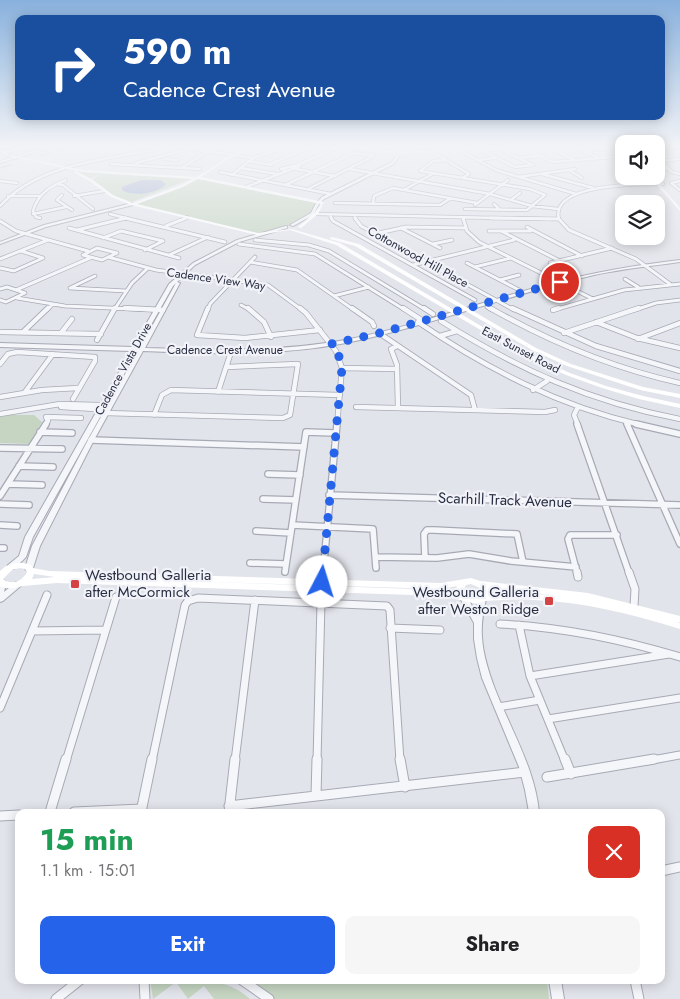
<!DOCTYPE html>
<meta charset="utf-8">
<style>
body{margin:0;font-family:Jost,sans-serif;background:#f6f6f6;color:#202124;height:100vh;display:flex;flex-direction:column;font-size:19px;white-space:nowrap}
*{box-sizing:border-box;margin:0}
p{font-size:16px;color:#757577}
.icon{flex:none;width:28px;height:28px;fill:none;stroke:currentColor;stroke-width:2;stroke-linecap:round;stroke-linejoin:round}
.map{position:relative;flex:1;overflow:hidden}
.side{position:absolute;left:15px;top:809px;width:650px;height:175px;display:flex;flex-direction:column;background:#fff;border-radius:10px;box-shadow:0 2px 12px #0003}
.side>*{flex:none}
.guide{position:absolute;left:15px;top:15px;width:650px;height:105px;border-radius:10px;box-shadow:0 2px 12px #0003;background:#1a4fa0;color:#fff;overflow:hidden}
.buttons{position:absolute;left:615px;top:135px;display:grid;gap:10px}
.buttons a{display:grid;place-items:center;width:50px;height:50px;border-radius:10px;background:#fff;box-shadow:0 2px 12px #0003;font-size:25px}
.pin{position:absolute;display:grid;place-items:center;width:42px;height:42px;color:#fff;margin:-21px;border:2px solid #fff;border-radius:50%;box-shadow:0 1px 5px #0007}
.me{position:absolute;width:55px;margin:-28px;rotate:5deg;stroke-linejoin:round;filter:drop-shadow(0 0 4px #0008)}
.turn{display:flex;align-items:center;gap:18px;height:105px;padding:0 25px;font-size:22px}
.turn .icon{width:65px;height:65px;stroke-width:2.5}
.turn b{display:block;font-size:35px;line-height:42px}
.round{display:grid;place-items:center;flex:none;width:52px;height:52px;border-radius:10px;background:#f6f6f6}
.head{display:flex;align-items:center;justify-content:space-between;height:85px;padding:0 25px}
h1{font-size:30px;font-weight:700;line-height:38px;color:#1e9e55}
.cta{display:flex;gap:10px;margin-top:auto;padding:10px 25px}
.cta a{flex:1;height:58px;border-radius:10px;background:#2563eb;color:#fff;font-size:20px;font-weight:700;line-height:58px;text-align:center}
.cta a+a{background:#f6f6f6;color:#202124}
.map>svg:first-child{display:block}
.green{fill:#c5d5c2}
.water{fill:#9baccc}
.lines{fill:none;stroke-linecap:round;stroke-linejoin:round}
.stream{stroke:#9baccc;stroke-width:1}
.minor-far5-casing{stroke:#a7aab5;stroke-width:4}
.minor-far4-casing{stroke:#a7aab5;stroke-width:4.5}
.minor-far3-casing{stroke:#a7aab5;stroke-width:6}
.minor-far2-casing{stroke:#a7aab5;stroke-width:8}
.minor-far1-casing{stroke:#a7aab5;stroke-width:9}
.minor-casing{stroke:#a7aab5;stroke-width:11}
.tertiary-casing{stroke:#a7aab5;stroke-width:2}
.primary-casing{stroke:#a0a6b7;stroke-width:2}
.minor-far5{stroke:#f5f6f9;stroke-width:2.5}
.minor-far4{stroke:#f5f6f9;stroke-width:3}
.minor-far3{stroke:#f5f6f9;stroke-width:4.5}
.minor-far2{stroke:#f5f6f9;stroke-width:5.5}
.minor-far1{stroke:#f5f6f9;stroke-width:7}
.minor{stroke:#f5f6f9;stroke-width:9}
.tertiary{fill:#f5f6f9;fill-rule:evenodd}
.secondary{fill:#fff;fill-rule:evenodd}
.primary{fill:#fff;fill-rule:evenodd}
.route{stroke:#2563eb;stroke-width:9;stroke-dasharray:0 16.2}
.poi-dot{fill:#d44344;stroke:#f2f3f8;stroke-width:2}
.labels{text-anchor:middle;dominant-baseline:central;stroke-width:4.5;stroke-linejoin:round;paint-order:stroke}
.far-street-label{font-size:12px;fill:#292f43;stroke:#f2f3f8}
.street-label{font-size:15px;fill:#292f43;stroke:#f2f3f8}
.poi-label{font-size:15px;fill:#292f43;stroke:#f2f3f8;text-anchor:start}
</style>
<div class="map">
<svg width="680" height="999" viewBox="0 0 680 999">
<rect width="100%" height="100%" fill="#e2e4eb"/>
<!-- green -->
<path class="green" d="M 70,170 L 103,173 L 103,174 L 193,178 L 129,203 L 113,196 L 92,180 L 102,173 L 90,178 Z
M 198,179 L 317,203 L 311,214 L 296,224 L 258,233 L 134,204 L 170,192 Z
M 10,415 L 34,415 L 42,422 L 29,444 L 0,443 L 0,417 Z
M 150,980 C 184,980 223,974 250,999 L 214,999 L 204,986 L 188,999 L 176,982 L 153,999 Z
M 236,980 L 547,980 L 549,999 L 267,999 Z"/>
<!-- water -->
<path class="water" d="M 141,180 L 160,180 L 166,184 C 157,194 133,197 122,190 L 122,187 Z"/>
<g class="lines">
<!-- stream -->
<path class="stream" d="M 40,156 L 70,147
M 0,168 L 11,165"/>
<!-- minor-far5 casing -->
<g class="minor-far5-casing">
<path id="minor-far5" d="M 354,147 L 372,149 L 376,147
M 425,147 L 429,149
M 454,147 L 496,170 L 576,194
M 520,147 L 553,162 L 624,156
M 548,147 L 573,159
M 575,147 L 597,157
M 193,149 L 253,158
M 483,151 L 515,167 L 533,165
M 483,151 L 500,149 L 533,165
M 584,151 L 602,149
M 3,153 L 25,147
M 656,154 L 680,151
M 438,155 L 469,174 L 462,178
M 518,158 L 539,156
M 164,159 L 177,160
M 476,160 L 496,158
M 249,161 L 272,165
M 661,161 L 672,172 L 680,174
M 661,161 L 680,159
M 136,163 L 196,147
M 111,164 L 200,169
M 270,164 L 311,147
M 183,167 L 205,153 L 220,147
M 240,168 L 277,174
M 656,168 L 669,169
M 296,169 L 335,176
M 350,169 L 490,194 L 532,206 L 558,209
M 285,170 L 281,169 L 297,165 L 339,147
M 569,170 L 582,178
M 420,171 L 530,189 L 545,195 L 527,210 L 465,209
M 420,171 L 433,161 L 446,160
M 220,172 L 331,194
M 542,174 L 593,188
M 232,175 L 253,158 L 286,147
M 518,177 L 575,169
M 0,181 L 17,183
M 680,181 L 671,183 L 680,190
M 56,184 L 63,185 L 93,209
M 285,185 L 354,153 L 374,156
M 246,187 L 300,166
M 308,189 L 374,156
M 404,190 L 434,173
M 62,195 L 57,200 L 72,210
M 8,196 L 40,196
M 74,196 L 104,191
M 512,199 L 520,193
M 335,203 L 440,205 L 451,198
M 373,204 L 374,196 L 393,188 L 477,203
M 494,204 L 500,210
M 475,205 L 508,180
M 0,206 C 41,161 111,160 168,147
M 33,214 L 66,207
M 110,214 L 130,219
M 316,214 L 550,219
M 330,215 L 332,219
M 355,215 L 355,219
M 463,217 L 464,219
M 40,218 L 36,217 L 33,211 C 38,194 50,186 66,180
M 123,219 L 126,218
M 183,219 L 187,217
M 559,219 C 549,183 643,184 663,184"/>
</g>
<!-- minor-far4 casing -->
<g class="minor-far4-casing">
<path id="minor-far4" d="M 125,218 L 225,242
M 331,218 L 333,221 L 475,300
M 355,218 L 361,226 L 514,310
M 463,218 L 467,231 L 479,242 L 593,299
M 490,218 L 559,219
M 558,218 L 569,230 L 636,259 L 670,284
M 0,221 L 16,231 L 88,251
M 166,226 L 186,218
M 527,227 L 582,256
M 69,228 L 179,258
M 401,228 L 440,248
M 77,230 L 126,218
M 489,231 L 531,231
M 501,231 L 560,261
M 374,234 L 406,227 L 466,228
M 103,238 L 121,231 L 163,241
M 255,240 L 309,245 L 329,251 L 426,310
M 239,244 L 315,254 L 405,310
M 433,244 L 452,240
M 97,248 L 117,253 L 102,260 L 83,255 Z
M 145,250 L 163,241
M 169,255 L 208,237
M 108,257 L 156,270 L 268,285 L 302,310
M 0,259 L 48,240
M 250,262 L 297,270 L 354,310
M 467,263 L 523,292
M 550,263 L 612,248
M 413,265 L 514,240
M 475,267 L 511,258
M 0,268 L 14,271 L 43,258 L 21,251
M 625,279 L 638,287
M 500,280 L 519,275
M 70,288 L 126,291
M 70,288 L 95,276
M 0,289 L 7,287 L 25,293 L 6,302 L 0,300
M 16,290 L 90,258
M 334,296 L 369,287
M 17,298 L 65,306 L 155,310
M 241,305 L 250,310
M 487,307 L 492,310
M 47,310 L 52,305
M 114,310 L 132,283 L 148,268
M 208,310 L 210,304 L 255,257
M 554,310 L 624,290 L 680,284
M 635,310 L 656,303 L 680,300"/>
</g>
<!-- minor-far3 casing -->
<g class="minor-far3-casing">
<path id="minor-far3" d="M 125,308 L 163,310
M 208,308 L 197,335 L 245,338 L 320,330
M 248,308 L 264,322 L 271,337
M 300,308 L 306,313 L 336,351 L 342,368 L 337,425
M 352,308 L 372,322 L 374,326
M 403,308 L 423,321
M 424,308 L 433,314
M 490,308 C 550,342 612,368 680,383
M 512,308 L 596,346 L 680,371
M 553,310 L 559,308
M 441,321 C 518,369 590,402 680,419
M 418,322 C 487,369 559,406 641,425
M 596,322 L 637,338 L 680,348
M 0,332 L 101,334
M 23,332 L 48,308
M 61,333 L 72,319
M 379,333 L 471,395 L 475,410
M 564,333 L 639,308
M 440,336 L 457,331
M 638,339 L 680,323
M 97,340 L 115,308
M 397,346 L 391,349 L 397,365 L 398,408
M 0,364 L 8,354 L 17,352 L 95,357 L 95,361 L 73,399
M 342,368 L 397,369
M 533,390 L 547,381
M 25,392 L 53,354
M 218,392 L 231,352
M 0,397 L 42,390 L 78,388
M 61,407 L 96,409 L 101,407
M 356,407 L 545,412 L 555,410
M 105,413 L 283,418 L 290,415 L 298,364 L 227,367
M 0,414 L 60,404 L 99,405 L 101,407
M 154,415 L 162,395 L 171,390 L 340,395
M 626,421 L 628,425
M 45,425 L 48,421 L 46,417 L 81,418
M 578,425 L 574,415 L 578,407"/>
</g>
<!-- minor-far2 casing -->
<g class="minor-far2-casing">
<path id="minor-far2" d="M 577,424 L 629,573
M 627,424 L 680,544
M 636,424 L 680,434
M 40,432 L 72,433
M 91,440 L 304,447
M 0,448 L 62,449
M 19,466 L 53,467
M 268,474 L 300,475
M 8,484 L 42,485
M 329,495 L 680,505
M 0,496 L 46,424
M 263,499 L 296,500
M 0,504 L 29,505
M 0,525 L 17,526
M 292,525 L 373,529 L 376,568
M 256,531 L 291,533
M 0,548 L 4,548
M 376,557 L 437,558 L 469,554 L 511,561 L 576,567
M 425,558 L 424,534 L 427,530 L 434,530 L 517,534 L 523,562
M 250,563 L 286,564
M 285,572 L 306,432 L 335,433
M 323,573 L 337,424
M 577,573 L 568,539 L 570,535 L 617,535"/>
</g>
<!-- minor-far1 casing -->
<g class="minor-far1-casing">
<path id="minor-far1" d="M 577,572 L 578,577
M 629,572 L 635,589 L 634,606
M 322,582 L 323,572
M 500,624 C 562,627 621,639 680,657
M 519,625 L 530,676 L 565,761
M 390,628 L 440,630
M 32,631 L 105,630
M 530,676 L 669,654
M 498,707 L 540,700
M 0,708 L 47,595
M 548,719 L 680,698
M 66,761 L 116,597
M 152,761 L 185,605 L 188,601 L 198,598 L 387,606 L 390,610 L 400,761
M 235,761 L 255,600
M 317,761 L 321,602
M 647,761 L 680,755"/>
</g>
<!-- minor casing -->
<g class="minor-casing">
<path id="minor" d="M 400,759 L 405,787
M 565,759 L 571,774
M 547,777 L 654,759
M 316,796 L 317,759
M 229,806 L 525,772
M 50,812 L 66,759
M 74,812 L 142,809
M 141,812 L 152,759
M 229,812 L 235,759
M 0,816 L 19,815
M 661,871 L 680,867
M 144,980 L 145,999
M 242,980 L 269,999
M 635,980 L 639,999
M 56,999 L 80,980"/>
</g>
<!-- tertiary casing -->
<g class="tertiary-casing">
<path id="tertiary" d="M 2,150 L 4,150 L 5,153 L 13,156 L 11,157 L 3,155 Z
M 399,152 L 401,153 L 394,164 L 324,199 L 319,204 L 313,215 L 293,226 L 290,225 L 311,213 L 316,203 L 322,197 L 392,162 Z
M 132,203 L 133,205 L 46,227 L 0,244 L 0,242 L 44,225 Z
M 286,226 L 287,226 L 287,228 L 239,242 L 195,265 L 177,282 L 180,283 L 145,348 C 212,350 279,352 345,340 C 416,326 484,301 553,283 C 595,272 637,265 680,260 L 680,262 C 651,266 622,269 594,275 C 511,294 430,326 346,343 C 279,356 211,354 143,351 L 94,440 L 40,546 L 33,568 L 32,570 L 26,570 L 25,568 L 32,546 L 88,440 L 138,351 L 137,351 L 33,537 L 26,557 L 14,569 L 8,569 L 7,567 L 8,565 L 19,556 L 25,537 L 131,351 L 0,347 L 0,343 L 133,347 L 169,284 L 193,263 L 237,240 ZM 176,283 L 140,348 L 138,348 L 173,286 Z
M 2,580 L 5,581 L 6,583 L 4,592 L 16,582 L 22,582 L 23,584 L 3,601 L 0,602 L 0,581 Z
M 464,595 L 467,596 L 475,612 L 479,597 L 485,597 L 486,599 C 483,612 481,624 482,637 C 483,655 489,673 495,689 C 511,730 535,769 539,812 L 529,812 L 525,790 L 519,767 L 482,678 L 477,658 L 474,639 L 474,623 L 460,598 L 461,596 Z
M 549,980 L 561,980 L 564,999 L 552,999 Z"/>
</g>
<!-- primary casing -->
<g class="primary-casing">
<path id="primary" d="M 47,147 L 53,147 L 0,163 L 0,161 Z"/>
</g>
<!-- minor-far5 -->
<use href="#minor-far5" class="minor-far5"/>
<!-- minor-far4 -->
<use href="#minor-far4" class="minor-far4"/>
<!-- minor-far3 -->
<use href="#minor-far3" class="minor-far3"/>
<!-- minor-far2 -->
<use href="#minor-far2" class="minor-far2"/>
<!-- minor-far1 -->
<use href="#minor-far1" class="minor-far1"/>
<!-- minor -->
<use href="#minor" class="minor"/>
<!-- tertiary -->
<use href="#tertiary" class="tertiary"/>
<!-- secondary -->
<path class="secondary" d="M 251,147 L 255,147 L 230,158 L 201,177 L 324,202 L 318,214 L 301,228 L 298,227 L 315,212 L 321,204 L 198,179 L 183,187 L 137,204 L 257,233 L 292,229 L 340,243 L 534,357 L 570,373 L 606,386 L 643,396 L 680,404 L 680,408 L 639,399 L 602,388 L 566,375 L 530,359 L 336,245 L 290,230 L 257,235 L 131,205 L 111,197 L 91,182 L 73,172 L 76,171 L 93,180 L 113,195 L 133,203 L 181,185 L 193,179 L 82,172 L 9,156 L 11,155 L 82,170 L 196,177 L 207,171 L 228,156 Z
M 328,147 L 403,152 L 488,147 L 403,154 Z
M 609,147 L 613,147 L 624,152 L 624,154 Z
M 649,176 L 653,176 L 680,208 L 680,211 Z
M 332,237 L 359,244 L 536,348 L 571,364 L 643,387 L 680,394 L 680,398 L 640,390 L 567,366 L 532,350 L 355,246 L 330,239 L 330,238 Z
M 16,563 L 24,563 L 31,565 L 33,568 L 49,571 L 441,583 L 471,578 L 480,581 L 588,593 L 680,616 L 680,622 L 677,622 L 680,623 L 680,629 C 632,614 584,602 534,600 C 517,599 501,600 484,601 L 477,604 L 443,596 L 57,583 L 23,586 L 13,588 L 5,588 L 0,586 L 0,571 L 6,566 ZM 20,568 L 25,569 L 27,572 C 22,581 12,586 3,579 L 12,570 ZM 34,574 L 55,577 L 32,579 ZM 151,580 L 441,589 L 457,586 L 455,591 L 456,592 L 443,590 ZM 471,584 L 480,588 L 481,595 L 476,598 L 467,595 L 463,591 L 466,585 ZM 489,588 L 551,595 L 509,593 L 490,594 Z"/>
<!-- primary -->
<use href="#primary" class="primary"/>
</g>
<!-- sky -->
<linearGradient id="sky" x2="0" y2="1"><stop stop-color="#89b1dd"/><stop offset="0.51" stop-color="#f2f3f6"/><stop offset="1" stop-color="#f2f3f6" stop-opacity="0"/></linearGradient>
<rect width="680" height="287" fill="url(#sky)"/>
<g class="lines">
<!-- route -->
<path class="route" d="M 322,582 L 342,368 L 338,353 L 331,344 L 380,333 L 560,282"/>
</g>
<!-- markers -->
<g class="poi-dot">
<rect x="70" y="579" width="10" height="10" rx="2.5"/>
<rect x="544" y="596" width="10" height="10" rx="2.5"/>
</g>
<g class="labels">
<!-- far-street labels -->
<g class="far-street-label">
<text transform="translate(418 257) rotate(29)">Cottonwood Hill Place</text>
<text transform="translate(216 279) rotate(8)">Cadence View Way</text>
<text x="225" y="350">Cadence Crest Avenue</text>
<text transform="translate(521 350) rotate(28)">East Sunset Road</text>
<text transform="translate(123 369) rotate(-61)">Cadence Vista Drive</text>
</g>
<!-- street labels -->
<g class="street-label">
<text transform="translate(505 500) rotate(2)">Scarhill Track Avenue</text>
</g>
<!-- poi labels -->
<g class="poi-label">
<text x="85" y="575">Westbound Galleria<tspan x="85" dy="17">after McCormick</tspan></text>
<text x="539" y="592" text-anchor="end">Westbound Galleria<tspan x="539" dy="17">after Weston Ridge</tspan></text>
</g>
</g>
</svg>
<div class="buttons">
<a><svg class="icon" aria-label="sound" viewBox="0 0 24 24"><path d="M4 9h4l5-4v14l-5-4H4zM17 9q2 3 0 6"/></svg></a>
<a><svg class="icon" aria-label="layers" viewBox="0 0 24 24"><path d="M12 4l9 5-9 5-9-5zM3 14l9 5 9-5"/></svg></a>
</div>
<div class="pin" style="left:560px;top:282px;background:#d93025"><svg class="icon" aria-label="arrive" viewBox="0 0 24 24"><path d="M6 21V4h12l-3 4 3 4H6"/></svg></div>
<svg class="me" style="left:322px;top:582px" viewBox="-20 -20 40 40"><circle r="19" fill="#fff"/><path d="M0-13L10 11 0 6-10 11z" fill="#2563eb"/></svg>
<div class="guide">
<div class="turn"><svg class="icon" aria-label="right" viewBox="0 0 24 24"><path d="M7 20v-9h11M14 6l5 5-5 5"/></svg><div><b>590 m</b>Cadence Crest Avenue</div></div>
</div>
<section class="side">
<div class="head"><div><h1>15 min</h1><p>1.1 km · 15:01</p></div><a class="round" style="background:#d93025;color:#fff"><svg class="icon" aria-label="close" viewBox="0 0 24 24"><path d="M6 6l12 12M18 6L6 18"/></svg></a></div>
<div class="cta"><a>Exit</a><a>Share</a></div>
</section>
</div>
